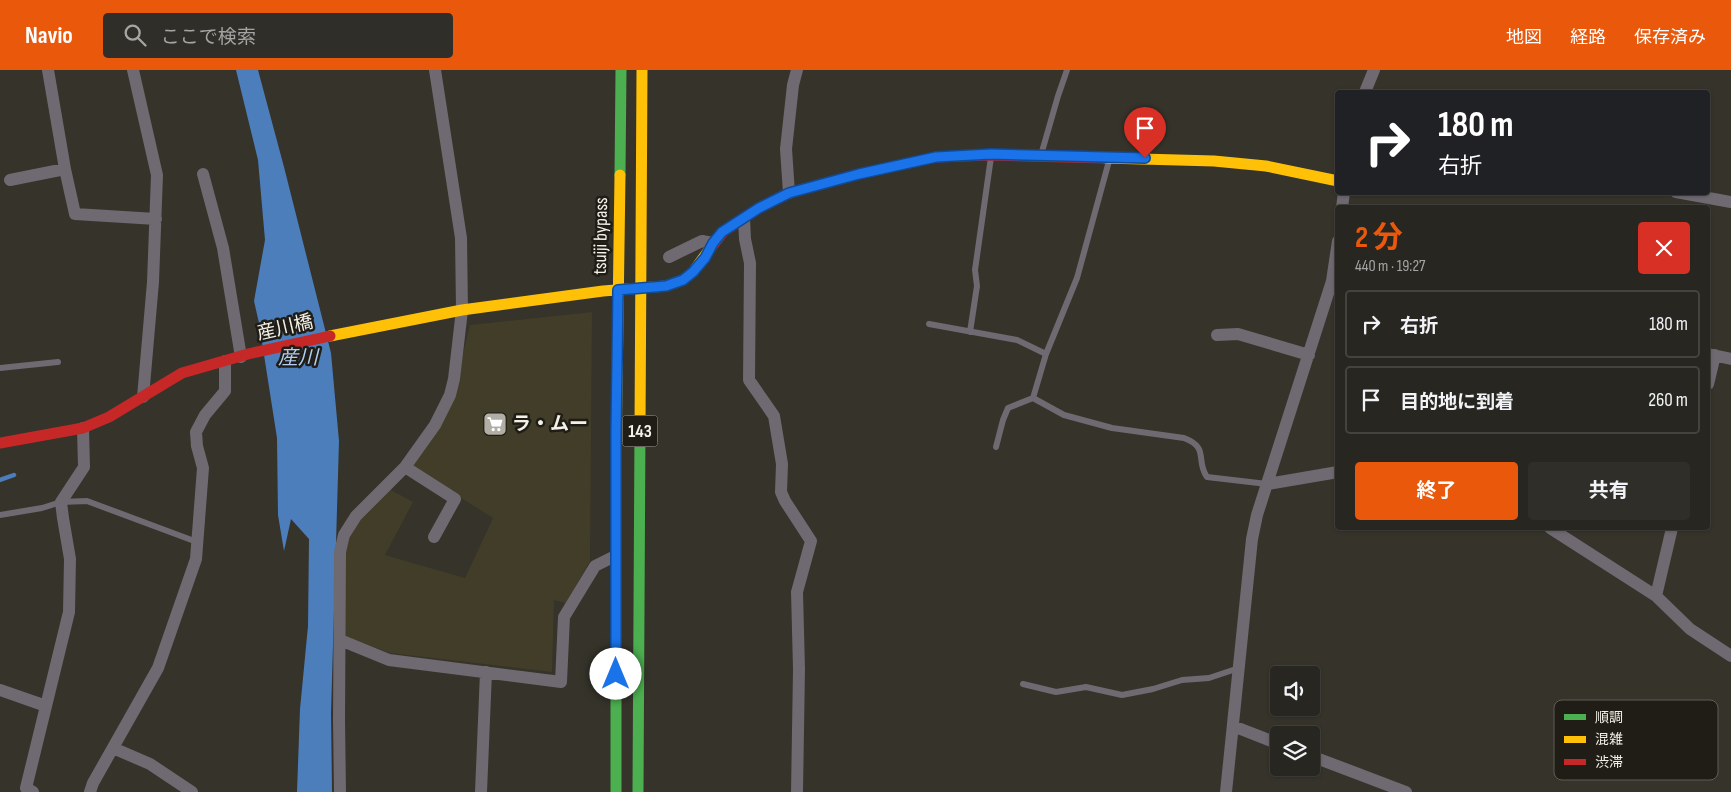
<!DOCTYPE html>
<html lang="ja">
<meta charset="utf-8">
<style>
body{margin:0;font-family:"Sofia Sans Condensed","Noto Sans JP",sans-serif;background:#302e29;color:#f1f3f6;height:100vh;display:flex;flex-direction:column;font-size:19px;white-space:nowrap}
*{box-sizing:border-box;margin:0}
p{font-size:16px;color:#a5a5a5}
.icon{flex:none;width:28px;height:28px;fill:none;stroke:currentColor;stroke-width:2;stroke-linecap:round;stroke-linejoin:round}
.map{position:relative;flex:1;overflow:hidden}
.side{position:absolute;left:1335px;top:135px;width:375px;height:325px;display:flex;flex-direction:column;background:#282620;border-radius:5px;box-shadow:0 1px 4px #0004,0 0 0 1px #44433e}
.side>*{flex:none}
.banner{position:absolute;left:1335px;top:20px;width:375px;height:105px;border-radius:5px;box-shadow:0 1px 4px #0004,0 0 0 1px #44433e;background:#202124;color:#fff;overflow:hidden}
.buttons{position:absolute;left:1270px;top:596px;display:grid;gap:10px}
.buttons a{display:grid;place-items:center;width:50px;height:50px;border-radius:5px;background:#282620;box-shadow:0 1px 4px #0004,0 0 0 1px #44433e;font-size:25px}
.pin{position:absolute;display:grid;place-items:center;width:42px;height:42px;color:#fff;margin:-51px -21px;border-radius:50% 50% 50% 0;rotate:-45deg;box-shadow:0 0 5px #0007}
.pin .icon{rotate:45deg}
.me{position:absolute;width:55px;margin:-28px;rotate:0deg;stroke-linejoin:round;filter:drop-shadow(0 0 4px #0008)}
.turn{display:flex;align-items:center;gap:18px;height:105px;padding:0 20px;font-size:22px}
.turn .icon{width:65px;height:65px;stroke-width:2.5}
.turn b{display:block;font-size:35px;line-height:42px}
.round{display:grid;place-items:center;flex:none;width:52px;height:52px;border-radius:5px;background:#302e29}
.headline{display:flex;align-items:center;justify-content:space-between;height:85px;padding:0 20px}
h1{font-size:30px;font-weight:700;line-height:38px;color:#ea580c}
.cta{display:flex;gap:10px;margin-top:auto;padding:10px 20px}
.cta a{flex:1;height:58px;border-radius:5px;background:#ea580c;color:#fff;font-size:20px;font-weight:700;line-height:58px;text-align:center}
.cta a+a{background:#302e29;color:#f1f3f6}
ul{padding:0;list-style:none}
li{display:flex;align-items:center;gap:15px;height:68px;margin:0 10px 8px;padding:0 10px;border:2px solid #44433e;border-radius:5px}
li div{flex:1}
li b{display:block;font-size:19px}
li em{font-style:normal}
header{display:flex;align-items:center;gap:30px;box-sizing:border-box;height:70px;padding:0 25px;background:#ea580c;color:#fff}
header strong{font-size:24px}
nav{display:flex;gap:28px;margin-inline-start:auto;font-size:18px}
.search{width:350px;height:45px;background:#302e29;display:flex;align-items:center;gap:12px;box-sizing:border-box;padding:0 18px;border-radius:5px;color:#a5a5a5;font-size:19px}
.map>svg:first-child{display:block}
.built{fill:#413d28}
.water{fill:#4d7ebc}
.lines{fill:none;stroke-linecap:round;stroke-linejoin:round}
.stream{stroke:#4d7ebc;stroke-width:4.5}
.lane{stroke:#6f6971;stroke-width:6}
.street{stroke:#6f6971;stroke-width:12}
.fast{stroke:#4caf50;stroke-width:11}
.slow{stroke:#ffc107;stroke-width:11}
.jam{stroke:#c62828;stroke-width:11}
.route-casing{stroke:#114b97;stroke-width:12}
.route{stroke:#1a73e8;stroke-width:9}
.labels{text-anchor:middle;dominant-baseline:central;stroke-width:5;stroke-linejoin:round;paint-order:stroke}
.shield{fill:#1f1d16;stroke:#b3b1a8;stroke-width:1}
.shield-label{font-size:18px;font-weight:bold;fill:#f3f1e7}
.street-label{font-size:19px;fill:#f3f1e7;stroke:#1f1d16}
.poi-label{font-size:19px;font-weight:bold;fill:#f3f1e7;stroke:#1f1d16;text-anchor:start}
.water-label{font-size:20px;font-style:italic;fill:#b2cef3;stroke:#1f1d16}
.key{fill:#1f1d16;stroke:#5f5d55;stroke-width:1}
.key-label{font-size:14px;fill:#f3f1e7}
</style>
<header>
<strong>Navio</strong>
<div class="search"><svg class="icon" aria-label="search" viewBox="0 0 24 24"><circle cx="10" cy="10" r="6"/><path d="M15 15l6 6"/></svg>ここで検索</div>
<nav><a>地図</a><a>経路</a><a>保存済み</a></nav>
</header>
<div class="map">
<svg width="1731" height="722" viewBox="0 0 1731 722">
<rect width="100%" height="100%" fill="#35332a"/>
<!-- built -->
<path class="built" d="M 592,242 L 590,491 L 566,533 L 554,530 L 552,602 L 390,583 L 344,566 L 346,481 L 349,469 L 360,448 L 389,419 L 413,432 L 385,485 L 465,508 L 493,448 L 412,397 L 455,328 L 460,311 L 462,288 L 470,255 Z"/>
<!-- water -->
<path class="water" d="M 236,0 L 258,0 L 284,97 L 331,283 L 339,371 L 331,643 L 332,722 L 297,722 L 300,639 L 308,556 L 309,469 L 291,449 L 284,481 L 278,445 L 277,368 L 259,253 L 254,231 L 265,170 L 258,90 Z"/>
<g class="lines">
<!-- stream -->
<path class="stream" d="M 0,410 L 14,405"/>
<!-- lane -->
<path class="lane" d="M 1041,85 L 1058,26 L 1067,0
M 929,254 L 1017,270 L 1046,284
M 970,262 L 977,216 L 975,200 L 991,87
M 0,298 L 58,292
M 1033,328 L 1064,345 L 1112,358 L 1184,368 C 1210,378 1195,390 1207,407 L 1267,414
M 996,377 L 1003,350 L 1008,338 L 1033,328 L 1046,284 L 1077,208 L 1109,91
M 0,445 L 42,438 L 61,432 L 87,431 L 197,472
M 1023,614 L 1056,622 L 1086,617 L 1122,625 L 1153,619 L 1182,610 L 1209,608 L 1239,598"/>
<!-- street -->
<path class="street" d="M 48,0 L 65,99 L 75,144 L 156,149
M 133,0 L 157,105 L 153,212 L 143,327
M 1365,22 L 1374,0
M 203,104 L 223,178 L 241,287
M 10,110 L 65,99
M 1676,122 L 1731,132
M 789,123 L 786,79 L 793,15 L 797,0
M 1342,138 L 1344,122
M 744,149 L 745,169 L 750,193 L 749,310 L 774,346 L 782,394 L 781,422 L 785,431 L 811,471 L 797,522 L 799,599 L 797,722
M 669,187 L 702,171 L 713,173
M 1217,265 L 1238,264 L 1309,285
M 1708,284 L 1731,289
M 1708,314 L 1715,285
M 405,397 L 455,429 L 434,467
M 1268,414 L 1338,402
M 1550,458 L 1656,526 L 1690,559 L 1731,586
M 1656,526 L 1672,458
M 340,570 L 389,590 L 561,612 L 564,547 L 595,496 L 615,486
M 0,620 L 46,636
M 1233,656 L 1279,674
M 113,678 L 150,694 L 192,722
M 1311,686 L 1406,722
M 33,722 L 26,718 L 69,542 L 70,489 L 63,448 L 61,432 L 84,397 L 83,358
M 90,722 L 93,713 L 158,598 L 196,489 L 203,398 L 197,376 L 196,362 L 205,345 L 225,321 L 225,291
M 340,722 L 339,650 L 340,482 L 344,465 L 356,446 L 405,397 L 435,355 L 450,325 L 454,309 L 462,240 L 461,168 L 435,0
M 481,722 L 486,602
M 1226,722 L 1252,469 L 1257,445 L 1332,211 L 1338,171"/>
<!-- fast -->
<path class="fast" d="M 620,105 L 621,0
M 616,388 L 616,722
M 638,722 L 640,359"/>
<!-- slow -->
<path class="slow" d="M 1105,88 L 1214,91 L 1266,96 L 1338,111
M 330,266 L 462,240 L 603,221 L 666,216 L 683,210 L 693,202 L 709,180
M 640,359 L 642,0
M 616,388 L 620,105"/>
<!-- jam -->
<path class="jam" d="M 709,180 L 723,162 L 759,138 L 789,123 L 859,104 L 936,87 L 991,85 L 1105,88
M 0,373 L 83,358 L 109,347 L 182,303 L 248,284 L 330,266"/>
</g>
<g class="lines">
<!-- route casing -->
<g class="route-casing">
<path id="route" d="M 616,604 L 616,362 L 618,220 L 666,216 L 683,210 L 693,202 L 705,188 L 713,173 L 722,162 L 759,138 L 789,123 L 859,104 L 936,87 L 991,84 L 1145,88"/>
</g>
<!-- route -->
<use href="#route" class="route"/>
</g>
<!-- icons -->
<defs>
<g id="supermarket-square" transform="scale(1.25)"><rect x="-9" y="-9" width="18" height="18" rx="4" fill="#b0aea5" stroke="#1f1d16"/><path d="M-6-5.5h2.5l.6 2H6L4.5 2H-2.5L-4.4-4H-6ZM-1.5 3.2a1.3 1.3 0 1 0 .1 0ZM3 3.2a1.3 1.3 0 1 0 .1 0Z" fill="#fff"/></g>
</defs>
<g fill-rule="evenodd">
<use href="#supermarket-square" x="495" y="354"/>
</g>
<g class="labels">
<!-- shield labels -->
<rect class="shield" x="622.5" y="345.5" width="35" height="31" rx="4"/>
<g class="shield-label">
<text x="640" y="361">143</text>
</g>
<!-- street labels -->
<g class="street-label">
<text transform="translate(601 166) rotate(-89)">tsuiji bypass</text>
<text transform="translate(285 258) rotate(-13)">産川橋</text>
</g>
<!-- poi labels -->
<g class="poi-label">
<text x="512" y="354">ラ・ムー</text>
</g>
<!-- water labels -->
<g class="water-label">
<text x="298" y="288">産川</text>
</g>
</g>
<!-- legend -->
<rect x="1554" y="630" width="164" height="80" rx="8" class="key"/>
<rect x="1564" y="644" width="22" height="6" fill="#4caf50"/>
<rect x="1564" y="666" width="22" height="7" fill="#ffc107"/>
<rect x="1564" y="689" width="22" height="6" fill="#c62828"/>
<g class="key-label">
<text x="1595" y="652">順調</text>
<text x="1595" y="674">混雑</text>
<text x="1595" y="697">渋滞</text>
</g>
</svg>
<div class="buttons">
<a><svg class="icon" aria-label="sound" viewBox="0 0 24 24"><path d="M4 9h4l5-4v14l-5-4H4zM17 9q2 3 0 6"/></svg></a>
<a><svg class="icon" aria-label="layers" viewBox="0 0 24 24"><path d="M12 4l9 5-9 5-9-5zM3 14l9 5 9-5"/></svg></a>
</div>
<div class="pin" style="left:1145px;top:88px;background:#d93025"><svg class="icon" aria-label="arrive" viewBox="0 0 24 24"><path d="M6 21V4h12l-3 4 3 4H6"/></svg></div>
<svg class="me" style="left:616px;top:604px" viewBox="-20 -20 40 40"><circle r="19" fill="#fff"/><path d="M0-13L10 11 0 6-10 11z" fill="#1a73e8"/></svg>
<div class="banner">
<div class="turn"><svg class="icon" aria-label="right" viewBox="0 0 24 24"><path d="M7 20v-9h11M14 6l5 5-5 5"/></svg><div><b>180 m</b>右折</div></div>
</div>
<section class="side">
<div class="headline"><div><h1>2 分</h1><p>440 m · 19:27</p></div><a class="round" style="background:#d93025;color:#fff"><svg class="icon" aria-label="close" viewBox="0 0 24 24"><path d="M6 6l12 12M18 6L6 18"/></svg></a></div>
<ul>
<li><svg class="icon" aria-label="right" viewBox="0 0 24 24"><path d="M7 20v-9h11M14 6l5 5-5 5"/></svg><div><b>右折</b></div><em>180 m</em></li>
<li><svg class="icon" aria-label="arrive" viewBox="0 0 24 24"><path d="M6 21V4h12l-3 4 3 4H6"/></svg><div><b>目的地に到着</b></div><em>260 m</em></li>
</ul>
<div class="cta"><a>終了</a><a>共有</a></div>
</section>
</div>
